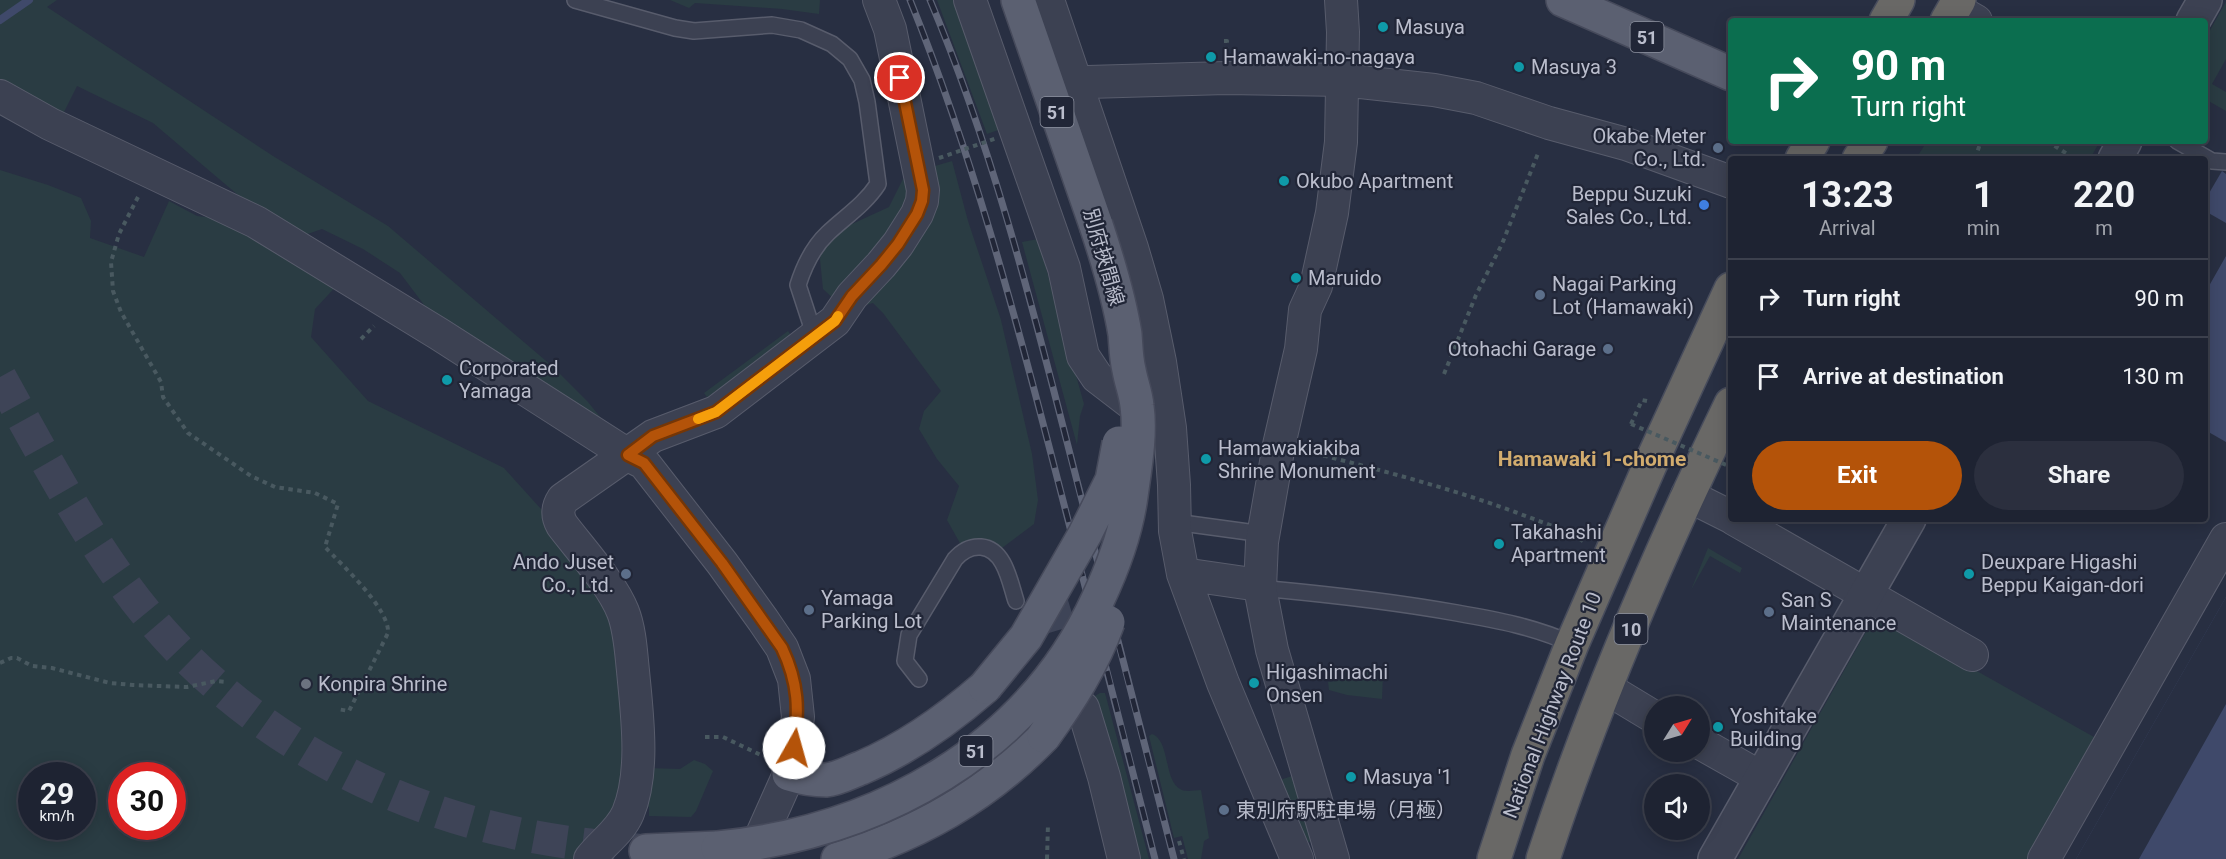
<!DOCTYPE html>
<meta charset="utf-8">
<style>
body{margin:0;font-family:Roboto,"Noto Sans JP",sans-serif;background:#2b2f3e;color:#f1f3f6;height:100vh;display:flex;flex-direction:column;font-size:22px;white-space:nowrap}
*{box-sizing:border-box;margin:0}
p{font-size:20px;color:#a1a4ac}
.icon{flex:none;width:33px;height:33px;fill:none;stroke:currentColor;stroke-width:2;stroke-linecap:round;stroke-linejoin:round}
.map{position:relative;flex:1;overflow:hidden}
.drawer{position:absolute;left:1728px;top:156px;width:480px;height:366px;display:flex;flex-direction:column;background:#1e2332;border-radius:6px;box-shadow:0 3px 15px #0003,0 0 0 2px #3c404d}
.drawer>*{flex:none}
.hud{position:absolute;left:1728px;top:18px;width:480px;height:126px;border-radius:6px;box-shadow:0 3px 15px #0003,0 0 0 2px #3c404d;background:#0b6e4f;color:#fff;overflow:hidden}
.needle{width:39px;rotate:53deg}
.controls{position:absolute;left:1644px;top:696px;display:grid;gap:12px}
.controls a{display:grid;place-items:center;width:66px;height:66px;border-radius:50%;background:#1e2332;box-shadow:0 3px 15px #0003,0 0 0 2px #3c404d;font-size:30px}
.speed{position:absolute;left:18px;top:762px;display:flex;gap:12px;font-size:30px;font-weight:700;text-align:center}
.speed>*{display:grid;place-content:center;width:78px;height:78px;border-radius:50%;background:#1e2332;box-shadow:0 3px 15px #0003,0 0 0 2px #3c404d;line-height:1}
.speed small{font-size:15px;font-weight:400}
.speed .limit{border:9px solid #d22;background:#fff;color:#111}
.pin{position:absolute;display:grid;place-items:center;width:51px;height:51px;color:#fff;margin:-26px;border:3px solid #fff;border-radius:50%;box-shadow:0 2px 6px #0007}
.me{position:absolute;width:66px;margin:-33px;rotate:7deg;stroke-linejoin:round;filter:drop-shadow(0 0 4px #0008)}
.turn{display:flex;align-items:center;gap:21px;height:126px;padding:0 24px;font-size:27px}
.turn .icon{width:78px;height:78px;stroke-width:2.5}
.turn b{display:block;font-size:42px;line-height:51px}
.eta{display:flex;justify-content:space-evenly;align-items:center;height:102px;text-align:center}
.eta b{font-size:36px;font-weight:700;line-height:42px}
.primary-button{display:flex;gap:12px;margin-top:auto;padding:12px 24px}
.primary-button a{flex:1;height:69px;border-radius:36px;background:#b45309;color:#fff;font-size:24px;font-weight:700;line-height:69px;text-align:center}
.primary-button a+a{background:#2b2f3e;color:#f1f3f6}
ul{padding:0;list-style:none}
li{display:flex;align-items:center;gap:18px;height:78px;padding:0 24px;border-top:2px solid #3c404d}
li div{flex:1}
li b{display:block;font-size:22px}
li em{font-style:normal}
.map>svg:first-child{display:block}
.green{fill:#2a3c43;fill-rule:evenodd}
.water{fill:#3f496a}
.pier{fill:#282f42}
.lines{fill:none;stroke-linecap:round;stroke-linejoin:round}
.stream{stroke:#3f496a;stroke-width:8}
.minor-tunnel{stroke:#3e4457;stroke-width:32;stroke-dasharray:32 16;stroke-linecap:butt}
.primary-tunnel{stroke:#3e4457;stroke-width:33;stroke-dasharray:33 16;stroke-linecap:butt}
.service-casing{stroke:#585c6c;stroke-width:18}
.minor-casing{stroke:#585c6c;stroke-width:34}
.tertiary-casing{stroke:#585c6c;stroke-width:36}
.primary-casing{stroke:#464a5b;stroke-width:36}
.trunk-casing{stroke:#474c5c;stroke-width:36}
.path{stroke:#495960;stroke-width:4;stroke-dasharray:4.5 4.5;stroke-linecap:butt}
.service{stroke:#3c4152;stroke-width:15}
.minor{stroke:#3c4152;stroke-width:32}
.tertiary{stroke:#3c4152;stroke-width:33}
.primary{stroke:#5b6071;stroke-width:33}
.trunk{stroke:#696866;stroke-width:33}
.rail-casing{stroke:#5f6578;stroke-width:7}
.rail{stroke:#212637;stroke-width:4.5;stroke-dasharray:14;stroke-linecap:butt}
.primary-bridge-casing{stroke:#464a5b;stroke-width:36;stroke-linecap:butt}
.path-bridge{stroke:#495960;stroke-width:4;stroke-dasharray:4.5 4.5;stroke-linecap:butt}
.primary-bridge{stroke:#5b6071;stroke-width:33}
.route-casing{stroke:#753606;stroke-width:15}
.route{stroke:#b45309;stroke-width:10}
.slow{stroke:#f59e0b;stroke-width:10}
.culture-dot{fill:#0f9aa8;stroke:#212637;stroke-width:2}
.service-dot{fill:#5c6f8a;stroke:#212637;stroke-width:2}
.shop-dot{fill:#3f7fe0;stroke:#212637;stroke-width:2}
.worship-dot{fill:#6b7280;stroke:#212637;stroke-width:2}
.labels{text-anchor:middle;dominant-baseline:central;stroke-width:4.5;stroke-linejoin:round;paint-order:stroke}
.shield{fill:#212637;stroke:#8c909f;stroke-width:1.5}
.shield-label{font-size:18px;font-weight:bold;fill:#babdcc}
.poi-label{font-size:20px;fill:#babdcc;stroke:#212637;text-anchor:start}
.street-label{font-size:20px;fill:#babdcc;stroke:#212637}
.neighbourhood-label{font-size:21px;font-weight:bold;fill:#d2ac6e;stroke:#212637}
</style>
<div class="map">
<svg width="2226" height="859" viewBox="0 0 2226 859">
<rect width="100%" height="100%" fill="#282f42"/>
<!-- green -->
<path class="green" d="M 0,0 L 57,0 L 47,7 L 273,156 L 388,226 L 552,366 L 588,402 L 614,434 L 440,326 L 400,273 L 363,249 L 322,229 L 299,237 L 234,202 L 238,195 L 153,123 L 77,86 L 59,122 L 0,89 Z
M 670,0 L 820,0 L 819,14 L 782,9 L 695,3 L 689,8 Z
M 937,0 L 959,0 L 1004,128 L 987,134 Z
M 2226,2 L 2226,59 L 2212,84 L 2226,92 L 2226,111 L 2205,99 L 2205,39 Z
M 916,129 L 935,166 L 952,161 L 968,221 L 1001,320 L 1032,454 L 1038,500 L 1034,524 L 1002,548 C 986,541 977,537 961,545 L 947,520 L 959,486 L 937,459 L 919,429 L 924,411 L 941,391 L 883,313 L 873,303 L 852,309 L 906,246 Z
M 1927,141 L 2100,141 L 2090,159 L 1916,159 Z
M 0,170 L 48,185 L 81,198 L 91,221 L 90,238 L 144,257 L 169,201 L 197,216 L 230,220 L 341,281 L 315,309 L 311,337 L 368,401 L 504,468 L 541,509 L 592,580 L 619,633 L 626,799 L 579,859 L 0,859 ZM 32,776 L 82,776 L 82,826 L 32,826 ZM 122,776 L 172,776 L 172,826 L 122,826 Z
M 914,172 L 916,200 L 838,303 L 823,289 L 820,259 L 822,249 L 841,229 L 889,207 L 903,179 Z
M 1038,239 L 1084,404 L 1080,416 L 1077,445 L 1022,242 Z
M 788,331 L 796,342 L 712,404 L 704,393 Z
M 1708,548 L 1742,568 L 1740,573 L 1710,556 L 1691,590 Z
M 1876,614 L 2101,741 L 2034,859 L 1738,859 Z
M 1335,666 L 1383,674 L 1382,699 L 1347,695 L 1329,690 L 1328,682 L 1336,681 Z
M 1100,693 L 1105,693 L 1149,859 L 1139,859 L 1127,805 L 1095,696 Z
M 1152,734 C 1171,741 1163,783 1182,790 C 1187,792 1195,790 1201,790 L 1209,838 L 1204,841 L 1201,859 L 1188,859 L 1182,836 L 1174,838 L 1149,736 Z
M 694,760 L 705,764 L 713,771 L 696,811 L 691,817 L 649,816 L 649,807 L 639,805 L 646,768 L 680,769 Z
M 1301,773 L 1320,838 L 1303,844 L 1277,781 Z"/>
<!-- water -->
<path class="water" d="M 2222,171 L 2226,174 L 2226,223 L 2205,211 L 2205,200 Z
M 2226,256 L 2226,442 L 2205,430 L 2205,293 Z
M 2226,597 L 2226,859 L 2076,859 Z"/>
<!-- pier -->
<path class="pier" d="M 2226,597 L 2226,704 L 2139,859 L 2076,859 Z"/>
<g class="lines">
<!-- stream -->
<path class="stream" d="M 0,20 L 29,0"/>
<!-- minor-tunnel -->
<path class="minor-tunnel" d="M 1051,599 L 1073,673"/>
<!-- primary-tunnel -->
<path class="primary-tunnel" d="M 0,377 C 39,447 76,518 123,583 C 214,710 355,797 507,831 C 552,842 599,846 646,851"/>
<!-- service casing -->
<g class="service-casing">
<path id="service" d="M 575,0 L 675,28 L 694,31 L 772,25 L 801,30 L 832,44 L 850,59 L 862,80 L 867,102 L 878,184 C 865,204 845,217 828,233 C 813,247 804,266 798,285 L 815,337
M 2177,141 L 2212,161 L 2226,162
M 1175,522 L 1263,534
M 1260,588 C 1326,594 1391,601 1457,613 C 1497,620 1535,627 1572,644
M 919,679 L 905,661 L 909,635 L 955,559 C 962,551 970,546 981,547 C 1005,549 1010,583 1016,601"/>
</g>
<!-- minor casing -->
<g class="minor-casing">
<path id="minor" d="M 970,0 L 1064,268 L 1083,356 L 1097,377 L 1153,420
M 1048,0 L 1132,248 L 1147,299 L 1160,362 L 1170,428 L 1174,485 L 1175,531 L 1183,574 L 1223,683 L 1297,859
M 1955,9 L 1976,21
M 1077,86 L 1088,82 L 1226,78 L 1342,80 L 1434,90 L 1476,98 L 1549,123 L 1626,144 L 1731,182
M 0,96 L 50,124 L 256,222 L 439,334 L 628,455 L 644,463 L 722,563 L 763,620 L 782,648 L 794,679 L 798,717 L 789,774 L 751,859
M 1687,495 L 1731,517
M 1734,519 L 1972,655
M 1183,574 L 1259,585
M 1606,688 L 1654,717
M 1083,708 L 1104,777 L 1124,859
M 1700,743 L 1762,778
M 590,859 C 602,843 620,832 628,813 C 645,772 637,714 633,671 C 631,652 630,630 623,612 C 612,584 581,550 562,525 C 557,516 557,508 563,499 L 653,436 L 716,412 L 835,321 L 852,296 L 881,265 L 898,244 L 917,214 L 922,201 L 923,190 L 890,29 L 879,0
M 1333,859 L 1272,650 L 1260,588 L 1262,542 L 1279,445 L 1301,349 L 1305,310 L 1316,286 L 1332,213 L 1341,142 L 1343,32 L 1341,0
M 2044,859 L 2226,539"/>
</g>
<!-- tertiary casing -->
<g class="tertiary-casing">
<path id="tertiary" d="M 2193,21 L 2205,0
M 2115,159 L 2125,141
M 1715,859 L 1909,519"/>
</g>
<!-- primary casing -->
<g class="primary-casing">
<path id="primary" d="M 1018,0 L 1096,225
M 1563,0 L 1731,74
M 789,774 C 802,778 813,780 826,780 C 838,779 850,772 861,768 C 908,748 947,720 985,687
M 646,851 L 718,848
M 838,859 C 918,834 985,797 1044,736"/>
</g>
<!-- trunk casing -->
<g class="trunk-casing">
<path id="trunk" d="M 1886,21 L 1898,0
M 1947,21 L 1959,0
M 1802,159 L 1813,141
M 1859,159 L 1871,141
M 1494,859 L 1528,755 L 1572,644 L 1650,465 L 1731,289
M 1543,859 C 1594,703 1660,551 1731,404"/>
</g>
<!-- path -->
<path class="path" d="M 1224,41 L 1227,41 L 1226,50
M 2047,141 L 2075,159
M 1975,159 L 1981,141
M 138,197 L 119,234 L 111,262 L 113,291 L 121,312 L 161,382 L 163,397 L 188,433 L 251,476 L 275,487 L 315,493 L 338,504 L 325,547 C 341,564 390,609 388,633 L 349,711 L 337,709
M 361,339 L 374,326
M 1444,374 L 1476,295 L 1502,244 L 1539,151
M 1631,424 L 1642,400 L 1647,401
M 1306,451 C 1376,469 1447,487 1515,512 C 1538,521 1562,528 1583,541
M 0,663 L 11,658 L 17,658 L 32,666 L 52,668 L 110,683 L 133,685 L 187,687 L 216,681 L 228,682
M 705,737 L 723,737 L 763,756
M 1179,841 L 1184,859
M 1047,859 L 1048,824"/>
<!-- service -->
<use href="#service" class="service"/>
<!-- minor -->
<use href="#minor" class="minor"/>
<!-- tertiary -->
<use href="#tertiary" class="tertiary"/>
<!-- primary -->
<use href="#primary" class="primary"/>
<!-- trunk -->
<use href="#trunk" class="trunk"/>
<!-- rail casing -->
<g class="rail-casing">
<path id="rail" d="M 910,0 C 973,156 1016,318 1058,481 C 1091,607 1123,733 1155,859
M 930,0 C 990,142 1029,293 1067,442 C 1102,581 1138,720 1174,859"/>
</g>
<!-- rail -->
<use href="#rail" class="rail"/>
<!-- primary-bridge casing -->
<g class="primary-bridge-casing">
<path id="primary-bridge" d="M 985,687 L 1026,637 L 1085,534 L 1112,480 L 1119,443
M 1044,736 C 1070,700 1093,664 1108,622
M 718,848 C 879,832 1029,750 1098,599 C 1114,565 1126,533 1131,496 C 1135,467 1141,434 1137,406 C 1136,394 1131,382 1129,370 C 1126,358 1126,346 1125,334 C 1119,297 1108,261 1096,225"/>
</g>
<!-- path-bridge -->
<path class="path-bridge" d="M 939,158 L 997,138
M 1631,424 L 1731,467"/>
<!-- primary-bridge -->
<use href="#primary-bridge" class="primary-bridge"/>
</g>
<g class="lines">
<!-- route casing -->
<g class="route-casing">
<path id="route" d="M 794,748 C 799,710 799,684 782,648 L 722,563 L 644,463 L 628,455 L 653,436 L 716,412 L 835,321 L 852,296 L 881,265 L 898,244 L 917,214 L 922,201 L 923,190 L 900,78"/>
</g>
<!-- route -->
<use href="#route" class="route"/>
<!-- slow -->
<path class="slow" d="M 698,419 L 716,412 L 835,321 L 838,316"/>
</g>
<!-- markers -->
<g class="culture-dot">
<circle cx="1383" cy="27" r="6"/>
<circle cx="1211" cy="57" r="6"/>
<circle cx="1519" cy="67" r="6"/>
<circle cx="1284" cy="181" r="6"/>
<circle cx="1296" cy="278" r="6"/>
<circle cx="447" cy="380" r="6"/>
<circle cx="1206" cy="459" r="6"/>
<circle cx="1499" cy="544" r="6"/>
<circle cx="1969" cy="574" r="6"/>
<circle cx="1254" cy="683" r="6"/>
<circle cx="1718" cy="727" r="6"/>
<circle cx="1351" cy="777" r="6"/>
</g>
<g class="service-dot">
<circle cx="1718" cy="148" r="6"/>
<circle cx="1540" cy="295" r="6"/>
<circle cx="1608" cy="349" r="6"/>
<circle cx="626" cy="574" r="6"/>
<circle cx="809" cy="610" r="6"/>
<circle cx="1769" cy="612" r="6"/>
<circle cx="1224" cy="810" r="6"/>
</g>
<circle class="shop-dot" cx="1704" cy="205" r="6"/>
<circle class="worship-dot" cx="306" cy="684" r="6"/>
<g class="labels">
<!-- shield labels -->
<g class="shield">
<rect x="1630.5" y="22" width="33" height="30" rx="4.5"/>
<rect x="1040.5" y="97" width="33" height="30" rx="4.5"/>
<rect x="1614.5" y="614" width="33" height="30" rx="4.5"/>
<rect x="959.5" y="736" width="33" height="30" rx="4.5"/>
</g>
<g class="shield-label">
<text x="1647" y="37">51</text>
<text x="1057" y="112">51</text>
<text x="1631" y="629">10</text>
<text x="976" y="751">51</text>
</g>
<!-- poi labels -->
<g class="poi-label">
<text x="1395" y="27">Masuya</text>
<text x="1223" y="57">Hamawaki-no-nagaya</text>
<text x="1531" y="67">Masuya 3</text>
<text x="1706" y="136" text-anchor="end">Okabe Meter<tspan x="1706" dy="23">Co., Ltd.</tspan></text>
<text x="1296" y="181">Okubo Apartment</text>
<text x="1692" y="194" text-anchor="end">Beppu Suzuki<tspan x="1692" dy="23">Sales Co., Ltd.</tspan></text>
<text x="1308" y="278">Maruido</text>
<text x="1552" y="284">Nagai Parking<tspan x="1552" dy="23">Lot (Hamawaki)</tspan></text>
<text x="1596" y="349" text-anchor="end">Otohachi Garage</text>
<text x="459" y="368">Corporated<tspan x="459" dy="23">Yamaga</tspan></text>
<text x="1218" y="448">Hamawakiakiba<tspan x="1218" dy="23">Shrine Monument</tspan></text>
<text x="1511" y="532">Takahashi<tspan x="1511" dy="23">Apartment</tspan></text>
<text x="614" y="562" text-anchor="end">Ando Juset<tspan x="614" dy="23">Co., Ltd.</tspan></text>
<text x="1981" y="562">Deuxpare Higashi<tspan x="1981" dy="23">Beppu Kaigan-dori</tspan></text>
<text x="821" y="598">Yamaga<tspan x="821" dy="23">Parking Lot</tspan></text>
<text x="1781" y="600">San S<tspan x="1781" dy="23">Maintenance</tspan></text>
<text x="1266" y="672">Higashimachi<tspan x="1266" dy="23">Onsen</tspan></text>
<text x="318" y="684">Konpira Shrine</text>
<text x="1730" y="716">Yoshitake<tspan x="1730" dy="23">Building</tspan></text>
<text x="1363" y="777">Masuya '1</text>
<text x="1236" y="810">東別府駅駐車場（月極）</text>
</g>
<!-- street labels -->
<g class="street-label">
<text transform="translate(1104 257) rotate(74)">別府挾間線</text>
<text transform="translate(1552 705) rotate(-69)">National Highway Route 10</text>
</g>
<!-- neighbourhood labels -->
<g class="neighbourhood-label">
<text x="1592" y="459">Hamawaki 1-chome</text>
</g>
</g>
</svg>
<div class="controls">
<a><svg class="needle" viewBox="-14 -14 28 28"><path d="M0-13l5 13h-10z" fill="#e53935"/><path d="M0 13l5-13h-10z" fill="#a1a4ac"/></svg></a>
<a><svg class="icon" aria-label="sound" viewBox="0 0 24 24"><path d="M4 9h4l5-4v14l-5-4H4zM17 9q2 3 0 6"/></svg></a>
</div>
<div class="speed"><div>29<small>km/h</small></div><div class="limit">30</div></div>
<div class="pin" style="left:900px;top:78px;background:#d93025"><svg class="icon" aria-label="arrive" viewBox="0 0 24 24"><path d="M6 21V4h12l-3 4 3 4H6"/></svg></div>
<svg class="me" style="left:794px;top:748px" viewBox="-20 -20 40 40"><circle r="19" fill="#fff"/><path d="M0-13L10 11 0 6-10 11z" fill="#b45309"/></svg>
<div class="hud">
<div class="turn"><svg class="icon" aria-label="right" viewBox="0 0 24 24"><path d="M7 20v-9h11M14 6l5 5-5 5"/></svg><div><b>90 m</b>Turn right</div></div>
</div>
<section class="drawer">
<div class="eta">
<div><b>13:23</b><p>Arrival</p></div>
<div><b>1</b><p>min</p></div>
<div><b>220</b><p>m</p></div>
</div>
<ul>
<li><svg class="icon" aria-label="right" viewBox="0 0 24 24"><path d="M7 20v-9h11M14 6l5 5-5 5"/></svg><div><b>Turn right</b></div><em>90 m</em></li>
<li><svg class="icon" aria-label="arrive" viewBox="0 0 24 24"><path d="M6 21V4h12l-3 4 3 4H6"/></svg><div><b>Arrive at destination</b></div><em>130 m</em></li>
</ul>
<div class="primary-button"><a>Exit</a><a>Share</a></div>
</section>
</div>
